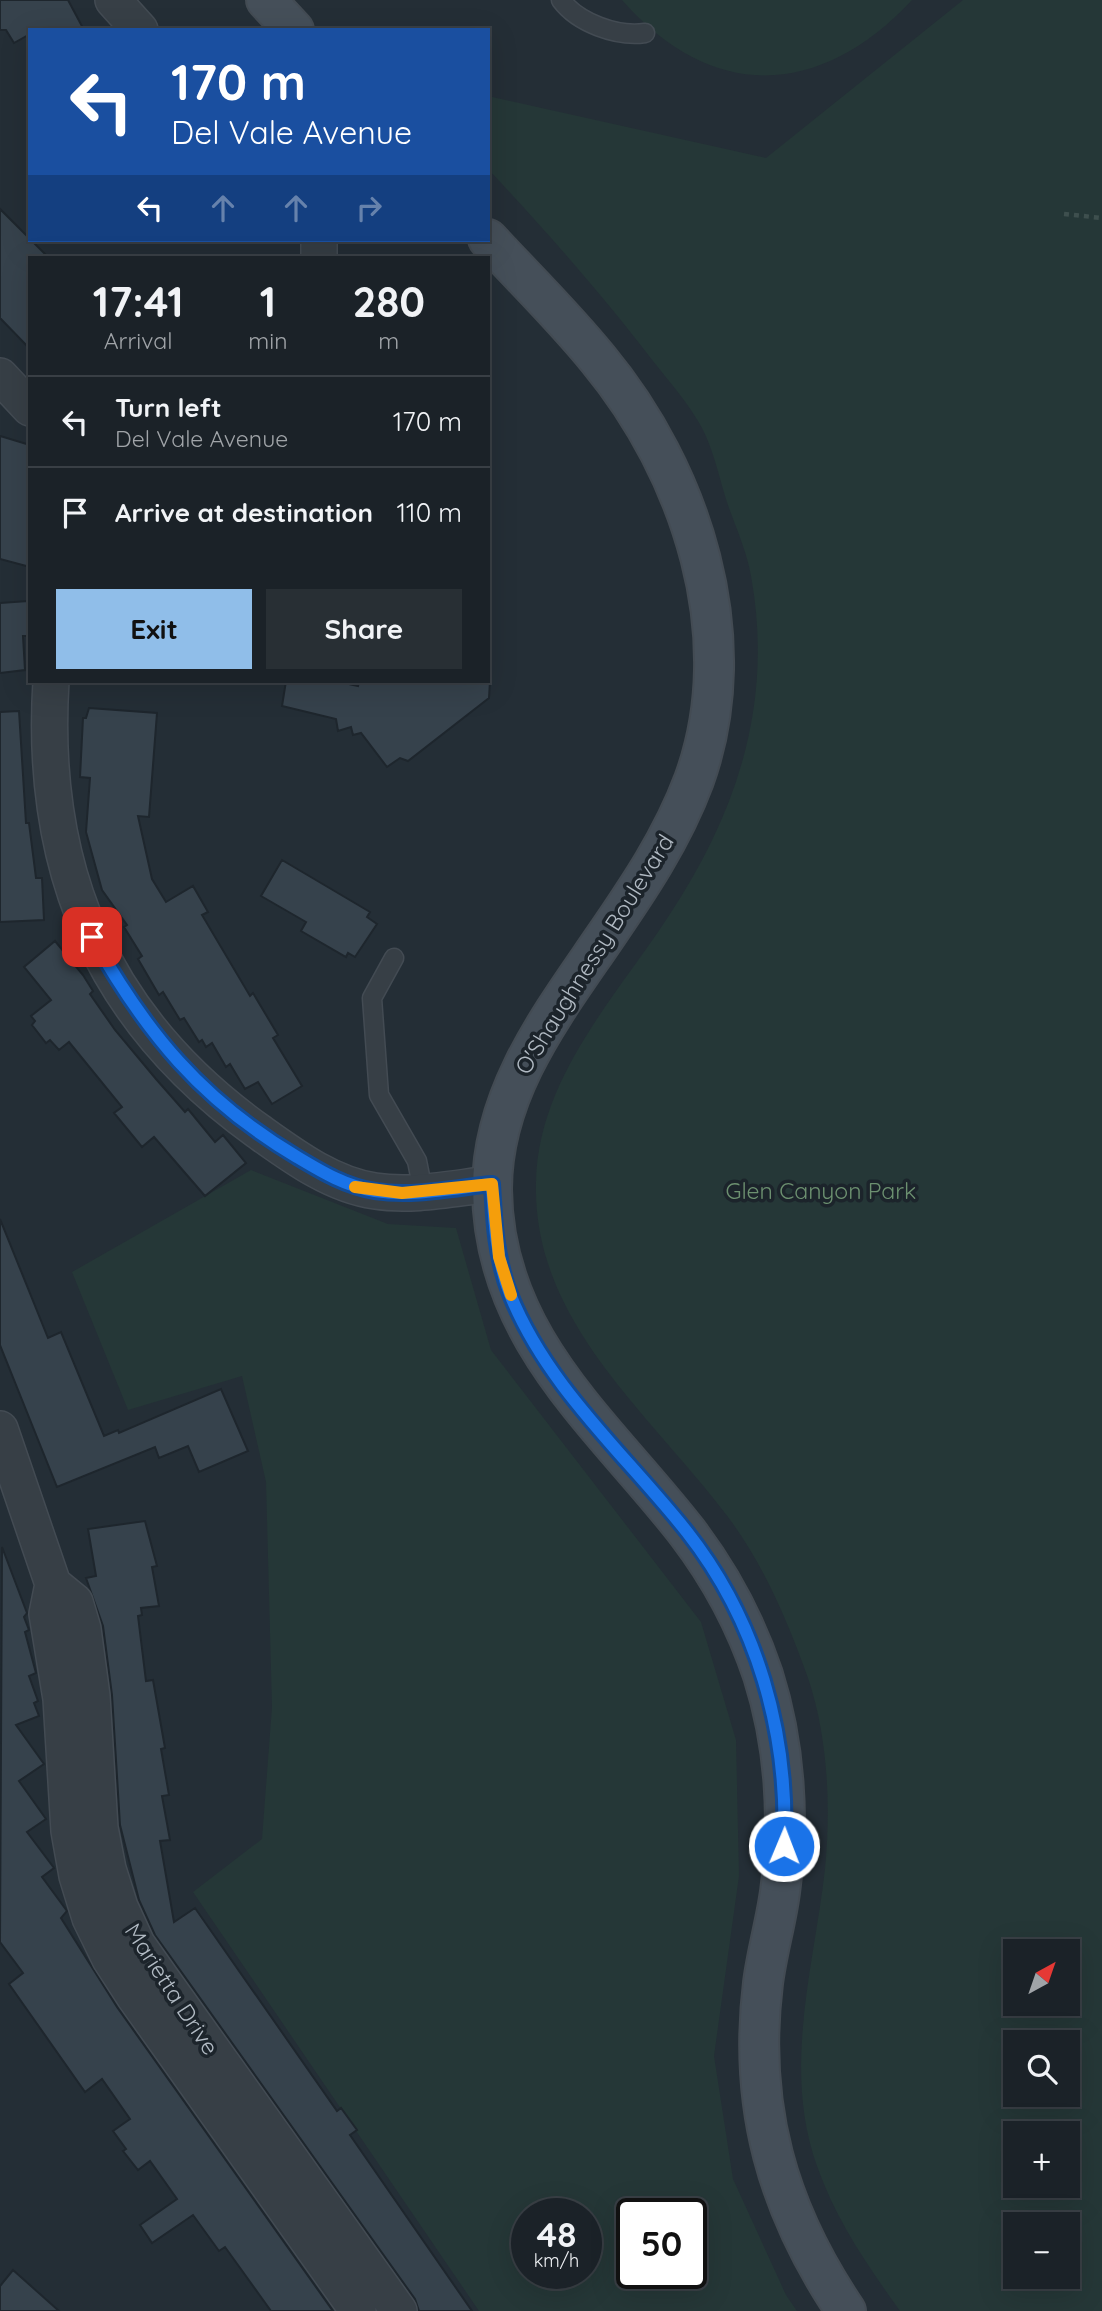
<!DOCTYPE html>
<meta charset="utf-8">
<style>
body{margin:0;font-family:Quicksand,sans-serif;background:#282f34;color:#f1f3f6;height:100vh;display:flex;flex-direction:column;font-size:26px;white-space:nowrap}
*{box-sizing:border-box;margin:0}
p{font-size:23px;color:#a0a4a8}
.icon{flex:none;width:38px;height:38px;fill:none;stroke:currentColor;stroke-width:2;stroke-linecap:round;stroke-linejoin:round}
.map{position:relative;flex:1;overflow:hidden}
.sheet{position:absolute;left:28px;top:256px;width:462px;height:427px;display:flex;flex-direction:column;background:#1b2228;border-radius:0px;box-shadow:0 7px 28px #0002,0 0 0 2px #393f45}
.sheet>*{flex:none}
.guide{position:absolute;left:28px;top:28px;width:462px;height:214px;border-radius:0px;box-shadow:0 7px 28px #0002,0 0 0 2px #393f45;background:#1a4fa0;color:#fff;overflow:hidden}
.needle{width:46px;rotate:40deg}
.tools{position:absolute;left:1003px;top:1939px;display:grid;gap:14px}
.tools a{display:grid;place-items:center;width:77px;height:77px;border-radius:0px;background:#1b2228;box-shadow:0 7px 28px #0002,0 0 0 2px #393f45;font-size:35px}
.speed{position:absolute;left:511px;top:2198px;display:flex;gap:14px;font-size:35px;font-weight:700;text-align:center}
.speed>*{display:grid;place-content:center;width:91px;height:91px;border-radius:50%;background:#1b2228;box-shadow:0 7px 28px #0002,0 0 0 2px #393f45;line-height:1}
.speed small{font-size:18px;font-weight:400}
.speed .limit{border:4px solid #111;border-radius:10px;background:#fff;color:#111}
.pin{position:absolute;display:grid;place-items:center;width:60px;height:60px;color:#fff;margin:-30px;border-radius:14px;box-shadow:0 4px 10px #0006}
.me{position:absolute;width:77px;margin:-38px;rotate:1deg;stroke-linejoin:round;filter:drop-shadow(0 0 5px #0008)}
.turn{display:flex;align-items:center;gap:24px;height:147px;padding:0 28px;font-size:32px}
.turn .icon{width:91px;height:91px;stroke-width:2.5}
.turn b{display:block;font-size:49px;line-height:60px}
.lanes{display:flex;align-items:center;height:66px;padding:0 28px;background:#0003;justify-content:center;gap:35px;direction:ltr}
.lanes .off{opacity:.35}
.eta{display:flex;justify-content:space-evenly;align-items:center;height:119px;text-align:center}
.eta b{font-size:42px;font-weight:800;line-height:49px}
.action{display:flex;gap:14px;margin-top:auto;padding:14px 28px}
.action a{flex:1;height:80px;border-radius:0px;background:#90bee9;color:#111;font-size:28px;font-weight:800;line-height:80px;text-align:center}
.action a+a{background:#282f34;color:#f1f3f6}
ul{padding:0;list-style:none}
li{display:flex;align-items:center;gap:21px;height:91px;padding:0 28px;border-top:2px solid #393f45}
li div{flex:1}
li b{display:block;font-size:26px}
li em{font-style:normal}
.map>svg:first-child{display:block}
.green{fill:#253737;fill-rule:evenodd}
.building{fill:#36424c;stroke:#1e262d;stroke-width:2}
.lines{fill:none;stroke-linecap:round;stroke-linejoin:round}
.lane-casing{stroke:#434b53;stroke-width:21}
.street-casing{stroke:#434b53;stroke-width:38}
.secondary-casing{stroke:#434b53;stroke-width:42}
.path{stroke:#3e4f4e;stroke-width:4.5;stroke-dasharray:5 5;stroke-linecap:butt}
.lane{stroke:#373f46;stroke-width:18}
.street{stroke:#373f46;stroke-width:35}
.secondary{stroke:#454f59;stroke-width:38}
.route-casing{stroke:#114b97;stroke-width:18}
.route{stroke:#1a73e8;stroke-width:12}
.slow{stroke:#f59e0b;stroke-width:12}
.labels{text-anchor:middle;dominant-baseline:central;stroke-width:7;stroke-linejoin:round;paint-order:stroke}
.street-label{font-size:23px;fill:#b1bac3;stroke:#1c242b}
.park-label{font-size:23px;fill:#6c9070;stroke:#1c242b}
</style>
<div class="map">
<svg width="1102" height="2311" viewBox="0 0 1102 2311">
<rect width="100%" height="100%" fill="#242e36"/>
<!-- green -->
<path class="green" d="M 622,0 L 912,0 C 821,98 712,103 622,0 Z
M 963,0 L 1102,0 L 1102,2311 L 900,2311 C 867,2265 836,2220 817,2166 C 782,2068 814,1967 825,1869 C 831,1807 828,1737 808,1678 C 788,1622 764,1565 728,1517 C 651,1414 532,1322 536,1182 C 538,1079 615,998 668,917 C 737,813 774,703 751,576 C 747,553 737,530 729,508 C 719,479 713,443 696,418 C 684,398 667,379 653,361 C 600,292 547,232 488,169 L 488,96 L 766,158 ZM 1015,1951 L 1068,1951 L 1068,2004 L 1015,2004 ZM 1015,2042 L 1068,2042 L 1068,2095 L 1015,2095 ZM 1015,2133 L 1068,2133 L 1068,2186 L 1015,2186 ZM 1015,2224 L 1068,2224 L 1068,2277 L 1015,2277 Z
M 251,1170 L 388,1224 L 456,1228 L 491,1350 L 701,1622 L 736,1740 L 739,1876 L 714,2056 L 733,2179 L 786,2295 L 797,2311 L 479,2311 L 193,1892 L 262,1839 L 272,1707 L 266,1482 L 242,1376 L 128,1410 L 72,1272 ZM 527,2214 L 586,2214 L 586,2273 L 527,2273 ZM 632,2214 L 691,2214 L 691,2273 L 632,2273 Z"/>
<!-- building -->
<path class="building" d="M 0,0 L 68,0 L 84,30 L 30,30 L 30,34 L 14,43 L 6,30 L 0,30 Z
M 0,209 L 48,257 L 30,257 L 30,349 L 0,318 Z
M 0,436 L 30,445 L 30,567 L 0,559 Z
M 28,601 L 30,636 L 23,636 L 25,670 L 0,673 L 0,603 Z
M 286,681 L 335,681 L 358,686 L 359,681 L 490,681 L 489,698 L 408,761 L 400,758 L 387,767 L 361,733 L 353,735 L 351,727 L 338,731 L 336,719 L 282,706 Z
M 89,708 L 157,713 L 149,817 L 138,816 L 152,879 L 166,902 L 193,886 L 208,912 L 202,915 L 250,996 L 253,993 L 278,1035 L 273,1038 L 302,1086 L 272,1104 L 258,1082 L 245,1089 L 230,1064 L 226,1067 L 212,1043 L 206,1047 L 202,1040 L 199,1042 L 184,1018 L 180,1020 L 163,992 L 159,995 L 138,959 L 142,956 L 124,927 L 127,925 L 102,890 L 86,832 L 90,778 L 80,777 L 83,718 L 86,718 Z
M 19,711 L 26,823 L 29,823 L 36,878 L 42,878 L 44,920 L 0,922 L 0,712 Z
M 282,860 L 370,912 L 367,917 L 377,924 L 355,957 L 348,953 L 346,957 L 301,931 L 306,922 L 261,896 Z
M 55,941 L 83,975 L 93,991 L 90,994 L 115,1030 L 156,1079 L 185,1112 L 188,1109 L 215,1142 L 223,1135 L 246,1163 L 205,1196 L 154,1137 L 142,1147 L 114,1113 L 122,1107 L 69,1042 L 59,1050 L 50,1040 L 46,1043 L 32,1025 L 35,1021 L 31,1016 L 51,1000 L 24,967 Z
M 0,1219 L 48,1338 L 61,1332 L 104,1436 L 118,1430 L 119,1433 L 221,1389 L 248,1451 L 199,1472 L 188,1446 L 159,1458 L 155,1447 L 57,1487 L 0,1345 Z
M 145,1521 L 157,1566 L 152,1567 L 159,1606 L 141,1608 L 142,1615 L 138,1616 L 146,1681 L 153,1680 L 165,1748 L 161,1749 L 169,1795 L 162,1796 L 170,1840 L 160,1841 L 174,1922 L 195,1908 L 337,2111 L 341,2108 L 357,2130 L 350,2135 L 472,2311 L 419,2311 L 415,2299 L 155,1935 L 139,1900 L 120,1825 L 112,1695 L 103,1626 L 86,1578 L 96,1576 L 88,1529 Z
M 2,1547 L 27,1613 L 24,1617 L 29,1630 L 25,1632 L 36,1673 L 29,1676 L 38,1701 L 34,1703 L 39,1716 L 16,1725 L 44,1764 L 19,1781 L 46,1819 L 27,1832 L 54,1868 L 42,1877 L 67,1911 L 61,1918 L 117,2007 L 333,2311 L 271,2311 L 225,2247 L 219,2251 L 193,2215 L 152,2243 L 140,2225 L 177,2199 L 150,2161 L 138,2170 L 123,2151 L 126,2149 L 113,2131 L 130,2119 L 102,2079 L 85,2092 L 9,1984 L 23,1973 L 0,1942 Z
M 13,2270 L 59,2311 L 0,2311 L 0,2286 Z"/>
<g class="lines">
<!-- lane casing -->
<g class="lane-casing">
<path id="lane" d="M 561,0 C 578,23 617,37 645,33
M 394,958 L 372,998 L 379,1095 L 417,1161 L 423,1191"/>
</g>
<!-- street casing -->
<g class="street-casing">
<path id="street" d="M 113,0 L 140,30
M 319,257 L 319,240
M 0,376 L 30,408
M 51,681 C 39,870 102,1019 258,1131 C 293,1156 332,1185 375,1191 C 413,1197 454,1188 492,1184
M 0,1429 L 53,1584 L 47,1614 L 61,1699 L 69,1831 L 77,1876 L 90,1918 L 110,1959 L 134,1996 L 358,2311
M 53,1584 L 75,1602 L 83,1629 L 92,1696 L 100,1828 L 108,1869 L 120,1907 L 137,1944 L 161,1978 L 399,2311"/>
</g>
<!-- secondary casing -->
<g class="secondary-casing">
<path id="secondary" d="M 266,0 L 294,30
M 488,239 C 525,279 564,317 598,359 C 691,471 746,637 694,780 C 672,839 638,889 603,940 C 551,1016 492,1093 492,1189 C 493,1338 603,1424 687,1532 C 719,1574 746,1624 763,1675 C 785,1744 790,1820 780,1892 C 776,1922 767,1952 763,1983 C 748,2106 777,2209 846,2311"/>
</g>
<!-- path -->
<path class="path" d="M 1064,214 L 1102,218"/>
<!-- lane -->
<use href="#lane" class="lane"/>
<!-- street -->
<use href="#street" class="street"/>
<!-- secondary -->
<use href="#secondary" class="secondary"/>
</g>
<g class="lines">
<!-- route casing -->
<g class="route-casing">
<path id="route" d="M 92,937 C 146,1033 201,1100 297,1157 C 322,1172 345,1186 375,1191 C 413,1197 454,1188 492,1184 C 494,1221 496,1259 510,1294 C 547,1387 626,1455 687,1532 C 757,1621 789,1733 784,1846"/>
</g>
<!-- route -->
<use href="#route" class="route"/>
<!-- slow -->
<path class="slow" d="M 355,1187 L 402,1193 L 492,1184 L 499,1257 L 511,1295"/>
</g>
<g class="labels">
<!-- street labels -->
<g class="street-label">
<text transform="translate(594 954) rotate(-58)">O'Shaughnessy Boulevard</text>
<text transform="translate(172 1989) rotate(57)">Marietta Drive</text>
</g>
<!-- park labels -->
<g class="park-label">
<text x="821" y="1190">Glen Canyon Park</text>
</g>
</g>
</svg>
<div class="tools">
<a><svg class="needle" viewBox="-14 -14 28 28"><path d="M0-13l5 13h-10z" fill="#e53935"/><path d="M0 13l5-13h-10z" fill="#a0a4a8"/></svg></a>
<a><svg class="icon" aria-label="search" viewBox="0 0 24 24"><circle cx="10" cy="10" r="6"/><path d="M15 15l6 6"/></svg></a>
<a>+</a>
<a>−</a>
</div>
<div class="speed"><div>48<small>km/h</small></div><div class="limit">50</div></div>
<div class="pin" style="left:92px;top:937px;background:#d93025"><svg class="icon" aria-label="arrive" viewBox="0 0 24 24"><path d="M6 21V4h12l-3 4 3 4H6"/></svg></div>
<svg class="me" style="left:784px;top:1846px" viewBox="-20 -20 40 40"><circle r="17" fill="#1a73e8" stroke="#fff" stroke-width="3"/><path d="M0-11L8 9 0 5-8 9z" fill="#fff"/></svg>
<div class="guide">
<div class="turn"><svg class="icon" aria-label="left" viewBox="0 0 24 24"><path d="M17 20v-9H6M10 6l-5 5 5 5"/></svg><div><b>170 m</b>Del Vale Avenue</div></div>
<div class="lanes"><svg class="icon" aria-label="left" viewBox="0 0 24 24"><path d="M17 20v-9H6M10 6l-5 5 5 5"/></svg><svg class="icon off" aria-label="ahead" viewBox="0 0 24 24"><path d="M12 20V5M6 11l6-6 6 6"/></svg><svg class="icon off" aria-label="ahead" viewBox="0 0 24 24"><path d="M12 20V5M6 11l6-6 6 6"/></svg><svg class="icon off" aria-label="right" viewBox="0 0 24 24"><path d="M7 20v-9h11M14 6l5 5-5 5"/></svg></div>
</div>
<section class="sheet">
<div class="eta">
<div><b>17:41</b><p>Arrival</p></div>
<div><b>1</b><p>min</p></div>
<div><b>280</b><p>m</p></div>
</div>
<ul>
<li><svg class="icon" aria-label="left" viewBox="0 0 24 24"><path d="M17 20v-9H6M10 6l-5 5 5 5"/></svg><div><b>Turn left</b><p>Del Vale Avenue</p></div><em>170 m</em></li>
<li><svg class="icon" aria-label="arrive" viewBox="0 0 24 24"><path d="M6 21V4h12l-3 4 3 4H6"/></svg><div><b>Arrive at destination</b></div><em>110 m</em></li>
</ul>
<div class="action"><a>Exit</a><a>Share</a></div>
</section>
</div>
